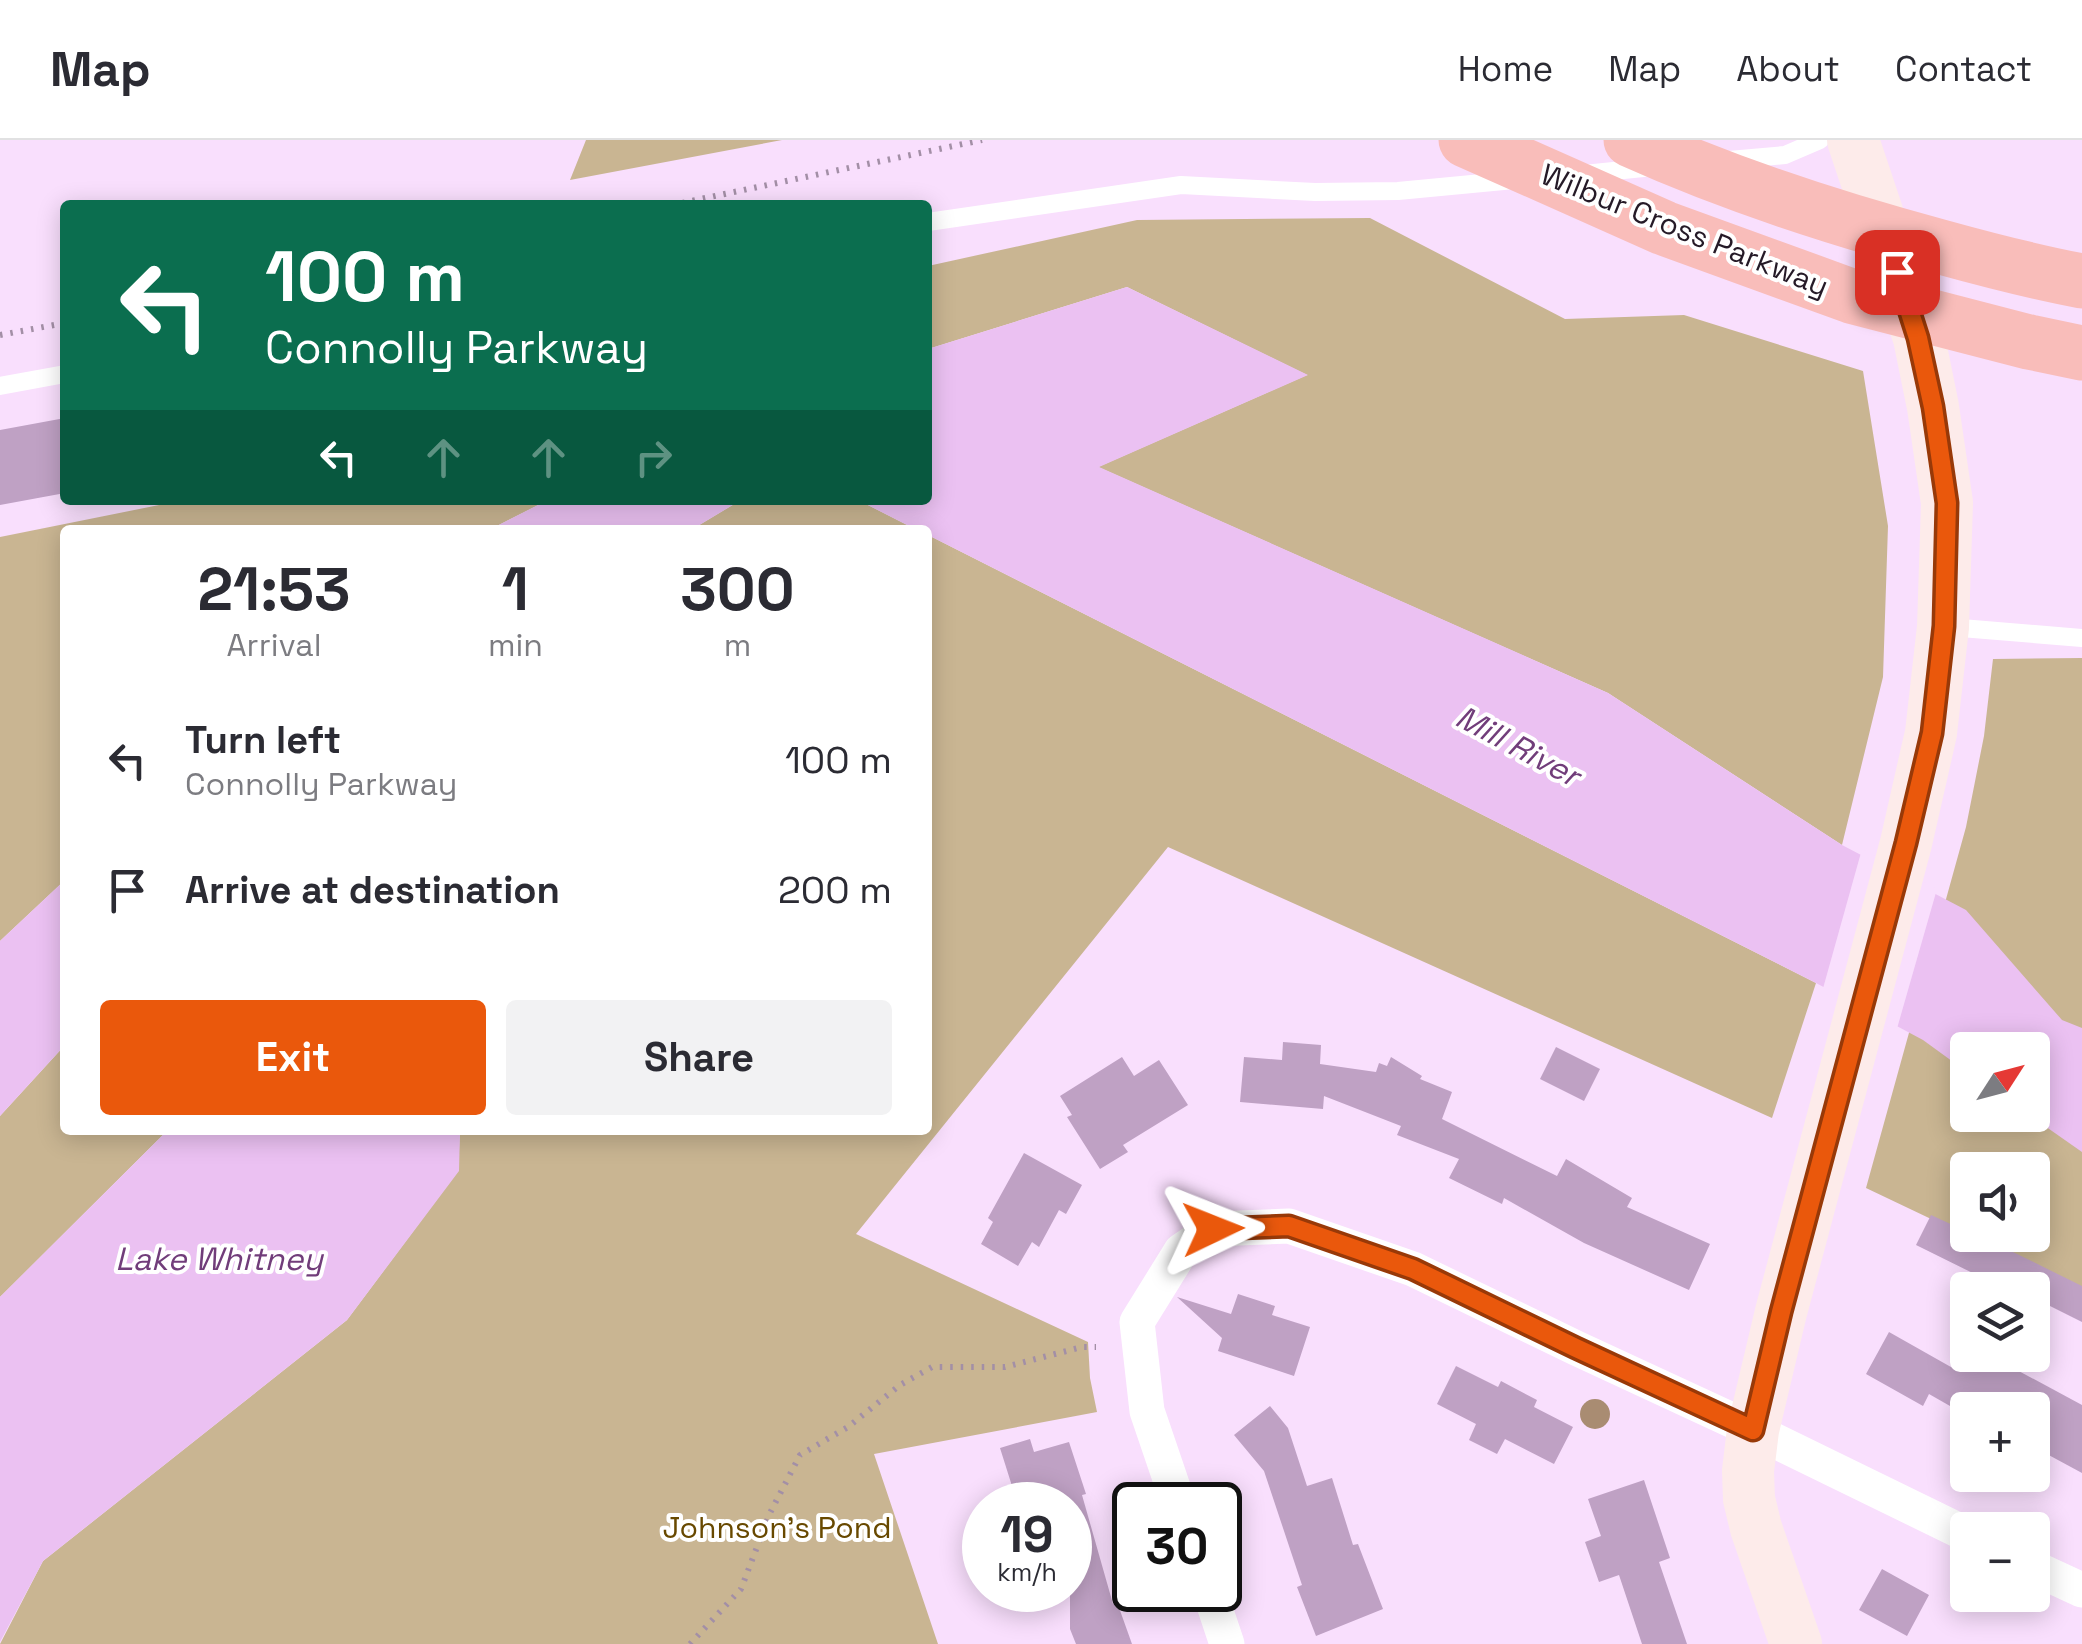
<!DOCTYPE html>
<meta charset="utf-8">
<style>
body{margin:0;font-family:"Space Grotesk",sans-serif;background:#f2f2f3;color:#2b2b33;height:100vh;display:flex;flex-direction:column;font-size:38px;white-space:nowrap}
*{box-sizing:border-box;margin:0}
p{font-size:32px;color:#7c7c81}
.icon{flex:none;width:55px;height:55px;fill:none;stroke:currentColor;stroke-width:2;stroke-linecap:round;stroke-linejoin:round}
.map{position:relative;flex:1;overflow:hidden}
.sheet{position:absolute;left:60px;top:385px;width:872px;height:610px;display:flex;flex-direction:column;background:#fff;border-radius:10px;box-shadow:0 5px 25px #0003}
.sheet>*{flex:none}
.hud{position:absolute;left:60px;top:60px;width:872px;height:305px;border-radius:10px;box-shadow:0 5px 25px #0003;background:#0b6e4f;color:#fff;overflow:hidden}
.needle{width:65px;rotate:54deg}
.controls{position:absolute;left:1950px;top:892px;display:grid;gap:20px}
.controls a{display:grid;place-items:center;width:100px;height:100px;border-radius:10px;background:#fff;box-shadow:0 5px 25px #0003;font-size:50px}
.speed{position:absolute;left:962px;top:1342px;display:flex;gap:20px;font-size:50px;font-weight:700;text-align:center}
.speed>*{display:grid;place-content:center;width:130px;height:130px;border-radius:50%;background:#fff;box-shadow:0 5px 25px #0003;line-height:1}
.speed small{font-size:25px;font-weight:400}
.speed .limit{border:5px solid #111;border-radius:15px;background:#fff;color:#111}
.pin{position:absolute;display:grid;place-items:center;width:85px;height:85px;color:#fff;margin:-42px;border-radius:20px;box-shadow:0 5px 15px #0006}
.me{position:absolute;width:110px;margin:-55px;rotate:88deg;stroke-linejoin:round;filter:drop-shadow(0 0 8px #0008)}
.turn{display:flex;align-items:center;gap:35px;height:210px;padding:0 40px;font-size:45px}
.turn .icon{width:130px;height:130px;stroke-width:2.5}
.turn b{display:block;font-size:70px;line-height:85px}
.lanes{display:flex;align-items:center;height:95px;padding:0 40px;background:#0003;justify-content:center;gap:50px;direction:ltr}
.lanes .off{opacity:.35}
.eta{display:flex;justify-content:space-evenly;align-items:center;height:170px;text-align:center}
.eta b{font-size:60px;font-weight:700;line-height:70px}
.primary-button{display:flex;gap:20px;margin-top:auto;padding:20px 40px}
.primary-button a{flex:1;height:115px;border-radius:10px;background:#ea580c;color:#fff;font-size:40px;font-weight:700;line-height:115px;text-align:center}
.primary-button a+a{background:#f2f2f3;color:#2b2b33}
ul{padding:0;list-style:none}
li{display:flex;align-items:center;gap:30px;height:130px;padding:0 40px}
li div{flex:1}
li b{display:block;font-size:38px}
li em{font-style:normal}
header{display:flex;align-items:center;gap:60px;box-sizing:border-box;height:140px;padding:0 50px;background:#fff;border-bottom:2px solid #e1e1e2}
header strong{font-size:48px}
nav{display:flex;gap:55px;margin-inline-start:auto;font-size:35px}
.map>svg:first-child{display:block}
.green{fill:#c9b592;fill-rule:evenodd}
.water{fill:#ebc1f2}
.pier{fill:#f9dffd}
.building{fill:#bfa1c4}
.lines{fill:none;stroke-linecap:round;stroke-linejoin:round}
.path{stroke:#a38fa6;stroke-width:6;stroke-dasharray:2.5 8;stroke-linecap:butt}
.service{stroke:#fff;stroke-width:18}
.minor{stroke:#fff;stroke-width:35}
.secondary{stroke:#fdebea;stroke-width:52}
.motorway{stroke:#f9bdba;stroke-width:55}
.tree{fill:#a98c72}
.route-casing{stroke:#983908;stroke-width:25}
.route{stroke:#ea580c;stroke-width:18}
.labels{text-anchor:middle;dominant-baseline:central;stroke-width:8;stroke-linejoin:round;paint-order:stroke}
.street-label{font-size:30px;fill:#251a27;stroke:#fff}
.park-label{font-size:30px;fill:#684900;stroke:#fff}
.water-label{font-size:32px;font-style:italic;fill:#713d7a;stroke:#fff}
</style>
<header>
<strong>Map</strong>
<nav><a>Home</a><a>Map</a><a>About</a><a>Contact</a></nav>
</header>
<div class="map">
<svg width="2082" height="1504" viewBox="0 0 2082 1504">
<rect width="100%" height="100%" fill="#f9dffd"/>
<!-- green -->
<path class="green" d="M 586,0 L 782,0 L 570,40 Z
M 1370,78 L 1565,179 L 1684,175 L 1863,231 L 1888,386 L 1883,537 L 1842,705 L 1608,553 L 1098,327 L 1307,235 L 1127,147 L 928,209 L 928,126 L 1137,80 Z
M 184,360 L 548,360 L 489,390 L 65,390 L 65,740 L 0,801 L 0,397 Z
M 741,360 L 858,360 L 917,390 L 691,390 Z
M 928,395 L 1816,843 L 1772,978 L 1168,707 L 856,1094 L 1088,1202 L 1090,1238 L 1097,1272 L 874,1314 L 938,1504 L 0,1504 L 43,1421 L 347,1180 L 458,1031 L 460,990 L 928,990 Z
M 2082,518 L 2082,1151 L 1866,1048 L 1966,687 L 1984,596 L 1993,519 ZM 1968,910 L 2032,910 L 2032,975 L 1968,975 ZM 1968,1030 L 2032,1030 L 2032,1095 L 1968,1095 Z
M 65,905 L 65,990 L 168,990 L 0,1157 L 0,976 Z"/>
<!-- water -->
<path class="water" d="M 1127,147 L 1308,235 L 1099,327 L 1608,553 L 1842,705 L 1966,770 L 2062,880 L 2082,888 L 2082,1012 L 2029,975 L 2032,975 L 2032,910 L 1968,910 L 1967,932 L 1923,900 L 1816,843 L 928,395 L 928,390 L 917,390 L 858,360 L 928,360 L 928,209 Z
M 548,360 L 741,360 L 691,390 L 489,390 Z
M 65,740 L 65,905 L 0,976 L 0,801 Z
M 168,990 L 460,990 L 459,1031 L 347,1180 L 43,1421 L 0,1502 L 0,1157 Z"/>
<!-- pier -->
<path class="pier" d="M 1862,709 L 1937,749 L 1896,892 L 1822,852 Z"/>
<!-- building -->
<path class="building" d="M 65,278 L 65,353 L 0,365 L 0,290 Z
M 1283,902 L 1321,905 L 1320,924 L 1376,932 L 1379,923 L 1387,926 L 1391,917 L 1422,936 L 1420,939 L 1452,952 L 1442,979 L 1557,1036 L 1566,1019 L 1632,1058 L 1627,1067 L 1710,1104 L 1689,1150 L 1584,1103 L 1504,1058 L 1502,1064 L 1449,1038 L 1459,1019 L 1397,995 L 1401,986 L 1324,956 L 1323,969 L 1240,962 L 1244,917 L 1282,920 Z
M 1556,907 L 1600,929 L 1584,961 L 1540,939 Z
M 1122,917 L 1134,936 L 1159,920 L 1188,965 L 1123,1005 L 1128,1012 L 1100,1029 L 1067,977 L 1072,975 L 1060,956 Z
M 1024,1013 L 1082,1045 L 1066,1074 L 1059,1070 L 1039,1107 L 1032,1102 L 1018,1126 L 981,1104 L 993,1082 L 988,1078 Z
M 1931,1075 L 1968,1092 L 1968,1095 L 1974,1095 L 2015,1113 L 2082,1146 L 2082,1182 L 2032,1157 L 2032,1150 L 2007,1150 L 1916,1105 Z
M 1238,1154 L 1275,1166 L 1272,1175 L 1310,1187 L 1294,1236 L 1218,1211 L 1222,1198 L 1177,1157 L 1231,1174 Z
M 1889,1192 L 1958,1231 L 1967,1215 L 1989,1215 L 2082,1265 L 2082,1333 L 2032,1306 L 2032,1270 L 1957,1270 L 1929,1254 L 1923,1266 L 1866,1234 Z
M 1456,1226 L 1498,1247 L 1501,1241 L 1537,1260 L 1534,1267 L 1573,1287 L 1554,1324 L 1505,1299 L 1497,1314 L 1469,1300 L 1476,1284 L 1437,1264 Z
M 1270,1266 L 1288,1288 L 1307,1346 L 1332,1338 L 1353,1405 L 1358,1404 L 1383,1469 L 1316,1496 L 1297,1447 L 1302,1445 L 1264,1331 L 1234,1295 Z
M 1030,1299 L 1034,1312 L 1069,1302 L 1086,1354 L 1082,1355 L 1113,1464 L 1117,1462 L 1132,1504 L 1076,1504 L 1070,1489 L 1070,1365 L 1018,1365 L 1000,1308 Z
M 1644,1340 L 1670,1418 L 1659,1422 L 1687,1504 L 1642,1504 L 1619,1435 L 1599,1442 L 1585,1402 L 1601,1396 L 1588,1359 Z
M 1882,1429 L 1929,1455 L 1907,1496 L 1859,1470 Z"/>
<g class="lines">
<!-- path -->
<path class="path" d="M 672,65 L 982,0
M 0,195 L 65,183
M 690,1504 L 741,1449 L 770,1373 L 800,1315 L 848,1287 L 900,1245 L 932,1227 L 1005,1227 L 1082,1207 L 1096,1207"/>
<!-- service -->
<path class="service" d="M 1729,20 L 1785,15 L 1820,0
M 1584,34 L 1653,27
M 928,82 L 1181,45 L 1315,52 L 1398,51 L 1514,40
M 0,246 L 65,234
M 1949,487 L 2082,498"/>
<!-- minor -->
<path class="minor" d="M 1179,1365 L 1147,1271 L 1137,1182 L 1181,1111 L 1213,1089 L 1289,1086 L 1413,1129 L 1576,1208 L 1753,1290 L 1968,1395
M 2032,1427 L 2082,1450
M 1209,1450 L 1227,1504"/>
<!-- secondary -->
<path class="secondary" d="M 1796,1504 L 1756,1388 L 1749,1359 L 1748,1331 L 1753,1290 L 1781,1172 L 1906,703 L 1931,593 L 1943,487 L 1947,363 L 1933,267 L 1919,198 L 1853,0"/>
<!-- motorway -->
<path class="motorway" d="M 1466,0 L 1664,88 L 1851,156 L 2029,202 L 2082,213
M 1631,0 C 1731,45 1836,79 1941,107 C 1988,120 2034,132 2082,141"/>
</g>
<!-- trees -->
<circle class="tree" cx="1595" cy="1274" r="15"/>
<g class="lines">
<!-- route casing -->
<g class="route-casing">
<path id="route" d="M 1213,1089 L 1289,1086 L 1413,1129 L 1576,1208 L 1753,1290 L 1781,1172 L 1906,703 L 1932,593 L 1944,486 L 1947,363 L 1933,267 L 1918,198 L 1897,132"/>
</g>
<!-- route -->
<use href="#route" class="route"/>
</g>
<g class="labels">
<!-- street labels -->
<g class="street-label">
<text transform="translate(1685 90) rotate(22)">Wilbur Cross Parkway</text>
</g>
<!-- park labels -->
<g class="park-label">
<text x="777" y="1387">Johnson's Pond</text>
</g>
<!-- water labels -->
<g class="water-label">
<text transform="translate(1518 606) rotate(28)">Mill River</text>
<text x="219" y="1119">Lake Whitney</text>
</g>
</g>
</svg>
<div class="controls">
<a><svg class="needle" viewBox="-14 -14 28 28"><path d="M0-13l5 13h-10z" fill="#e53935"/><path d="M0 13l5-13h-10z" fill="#7c7c81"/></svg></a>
<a><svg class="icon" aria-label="sound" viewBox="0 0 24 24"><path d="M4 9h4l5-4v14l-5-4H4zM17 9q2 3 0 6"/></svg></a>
<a><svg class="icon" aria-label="layers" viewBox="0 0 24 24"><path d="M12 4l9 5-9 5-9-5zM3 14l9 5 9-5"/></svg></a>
<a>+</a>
<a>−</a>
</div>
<div class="speed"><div>19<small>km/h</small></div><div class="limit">30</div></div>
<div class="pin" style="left:1897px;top:132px;background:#d93025"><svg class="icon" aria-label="arrive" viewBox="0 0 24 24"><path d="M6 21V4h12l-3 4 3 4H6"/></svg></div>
<svg class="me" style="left:1213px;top:1089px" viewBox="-20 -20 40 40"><path d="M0-17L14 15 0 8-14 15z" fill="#ea580c" stroke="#fff" stroke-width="4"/></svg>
<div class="hud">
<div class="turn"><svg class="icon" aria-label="left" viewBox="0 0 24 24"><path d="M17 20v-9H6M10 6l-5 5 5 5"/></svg><div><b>100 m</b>Connolly Parkway</div></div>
<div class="lanes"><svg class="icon" aria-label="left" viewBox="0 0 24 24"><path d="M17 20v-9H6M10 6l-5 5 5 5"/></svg><svg class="icon off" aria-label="ahead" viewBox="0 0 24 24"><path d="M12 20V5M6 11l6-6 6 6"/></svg><svg class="icon off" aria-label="ahead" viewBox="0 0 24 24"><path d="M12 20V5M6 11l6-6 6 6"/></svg><svg class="icon off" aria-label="right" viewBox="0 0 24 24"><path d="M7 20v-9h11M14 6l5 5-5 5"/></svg></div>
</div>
<section class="sheet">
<div class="eta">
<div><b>21:53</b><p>Arrival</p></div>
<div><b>1</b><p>min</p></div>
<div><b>300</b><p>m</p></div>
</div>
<ul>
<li><svg class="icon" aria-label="left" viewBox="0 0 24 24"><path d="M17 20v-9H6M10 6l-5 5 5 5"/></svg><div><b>Turn left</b><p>Connolly Parkway</p></div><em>100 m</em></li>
<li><svg class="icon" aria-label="arrive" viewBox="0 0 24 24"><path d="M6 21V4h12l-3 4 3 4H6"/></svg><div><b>Arrive at destination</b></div><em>200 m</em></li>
</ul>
<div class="primary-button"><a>Exit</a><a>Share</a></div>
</section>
</div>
